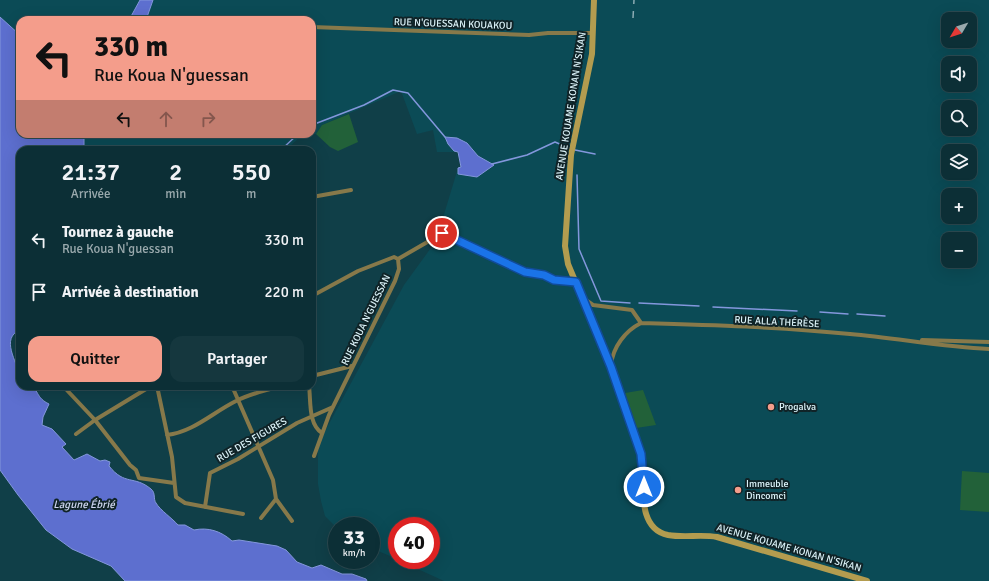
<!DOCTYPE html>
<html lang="fr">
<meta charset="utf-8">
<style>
body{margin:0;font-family:Signika,sans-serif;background:#15373e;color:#f1f3f6;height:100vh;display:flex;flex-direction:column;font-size:15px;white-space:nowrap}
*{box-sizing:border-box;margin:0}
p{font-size:13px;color:#9aa9ad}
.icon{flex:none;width:22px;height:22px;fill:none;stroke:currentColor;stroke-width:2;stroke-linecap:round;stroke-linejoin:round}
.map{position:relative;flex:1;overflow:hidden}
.panel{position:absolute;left:16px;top:146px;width:300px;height:244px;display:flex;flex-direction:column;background:#0c2f36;border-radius:12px;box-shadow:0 4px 16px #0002,0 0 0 1px #2c4a51}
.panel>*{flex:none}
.guide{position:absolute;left:16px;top:16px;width:300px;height:122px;border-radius:12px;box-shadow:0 4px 16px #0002,0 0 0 1px #2c4a51;background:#f49d8b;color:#111;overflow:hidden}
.needle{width:26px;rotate:231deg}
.buttons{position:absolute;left:941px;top:12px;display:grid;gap:8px}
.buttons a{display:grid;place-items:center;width:36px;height:36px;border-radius:8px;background:#0c2f36;box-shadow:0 4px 16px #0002,0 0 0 1px #2c4a51;font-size:20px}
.speed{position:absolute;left:328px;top:517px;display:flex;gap:8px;font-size:20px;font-weight:700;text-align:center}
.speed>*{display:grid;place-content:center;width:52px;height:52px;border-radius:50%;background:#0c2f36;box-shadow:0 4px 16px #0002,0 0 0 1px #2c4a51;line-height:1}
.speed small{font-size:10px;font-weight:400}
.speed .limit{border:6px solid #d22;background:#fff;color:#111}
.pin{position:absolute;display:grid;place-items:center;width:34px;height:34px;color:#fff;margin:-17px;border:2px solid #fff;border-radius:50%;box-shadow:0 1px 4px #0007}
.me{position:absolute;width:44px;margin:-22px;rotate:0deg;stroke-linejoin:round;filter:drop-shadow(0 0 3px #0008)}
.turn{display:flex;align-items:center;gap:14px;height:84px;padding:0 12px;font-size:18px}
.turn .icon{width:52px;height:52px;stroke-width:2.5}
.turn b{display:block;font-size:28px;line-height:34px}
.lanes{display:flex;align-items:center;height:38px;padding:0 12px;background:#0003;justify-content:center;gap:20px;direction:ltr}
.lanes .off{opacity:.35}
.eta{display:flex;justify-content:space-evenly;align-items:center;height:68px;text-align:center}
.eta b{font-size:24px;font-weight:600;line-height:28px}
.action{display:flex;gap:8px;margin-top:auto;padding:8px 12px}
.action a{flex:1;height:46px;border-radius:12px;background:#f49d8b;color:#111;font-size:16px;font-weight:600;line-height:46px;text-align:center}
.action a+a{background:#15373e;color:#f1f3f6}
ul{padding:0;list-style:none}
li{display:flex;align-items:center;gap:12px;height:52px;padding:0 12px}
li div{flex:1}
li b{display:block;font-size:15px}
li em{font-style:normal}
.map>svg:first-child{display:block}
.built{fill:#0b4b56;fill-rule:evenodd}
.green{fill:#226139}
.water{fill:#5d6fcf;stroke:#8397dc}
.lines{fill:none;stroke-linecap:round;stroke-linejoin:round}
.stream{stroke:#8397dc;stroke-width:1.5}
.street{stroke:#87794a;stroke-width:4}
.secondary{stroke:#b39c4f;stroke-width:6}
.rail{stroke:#8cacb4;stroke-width:1.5;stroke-dasharray:7 7;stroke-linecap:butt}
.route-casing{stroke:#114b97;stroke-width:10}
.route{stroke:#1a73e8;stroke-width:7}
.poi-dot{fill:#f49d8b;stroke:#102327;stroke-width:1.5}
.labels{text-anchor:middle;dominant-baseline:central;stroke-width:4;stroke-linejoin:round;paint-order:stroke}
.street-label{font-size:10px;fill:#ddf4fa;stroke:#102327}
.poi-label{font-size:10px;fill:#ddf4fa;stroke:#102327;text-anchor:start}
.water-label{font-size:11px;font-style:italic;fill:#cfd6f0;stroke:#102327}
</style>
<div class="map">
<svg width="989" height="581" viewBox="0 0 989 581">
<rect width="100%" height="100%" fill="#103f48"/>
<!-- built -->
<path class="built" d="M 0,0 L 140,0 L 129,20 L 20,20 L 20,35 L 0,17 Z
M 153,0 L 989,0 L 989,581 L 444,581 L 398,560 L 431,560 L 431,526 L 397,526 L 397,559 L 371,548 L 371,526 L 337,526 L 337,528 L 325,516 L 321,501 L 318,484 L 318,450 L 324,433 L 404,285 L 436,241 L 458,168 L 461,167 L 458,152 L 437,152 L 433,130 L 417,134 L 401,91 L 322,125 L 316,134 L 302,135 L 286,150 L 88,150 L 84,145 L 84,134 L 312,134 L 312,20 L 146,20 ZM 948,19 L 970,19 L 970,41 L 948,41 ZM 948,63 L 970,63 L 970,85 L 948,85 ZM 948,107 L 970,107 L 970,129 L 948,129 ZM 948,151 L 970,151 L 970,173 L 948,173 ZM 948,195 L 970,195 L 970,217 L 948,217 ZM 948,239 L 970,239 L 970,261 L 948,261 Z"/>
<!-- green -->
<path class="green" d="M 349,114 L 358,142 L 338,151 L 330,147 L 316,134 L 322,125 Z
M 643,390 L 656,425 L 636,428 L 625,393 Z
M 962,471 L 989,473 L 989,512 L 960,510 Z"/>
<!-- water -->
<path class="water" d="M 140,0 L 153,0 L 146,20 L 129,20 Z
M 0,17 L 20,35 L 20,134 L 84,134 L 84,145 L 88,150 L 20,150 L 20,330 C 0,338 17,362 20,376 C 21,379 20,383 20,386 C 43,386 32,396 49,404 L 43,417 L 42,425 L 52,429 L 66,444 L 62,447 L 74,460 L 87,454 L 100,461 L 105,460 L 110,462 L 109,466 C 125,486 134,475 151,489 C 156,493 153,499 156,503 C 160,510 173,519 178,525 L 185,525 L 194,530 C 208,527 221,531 232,541 L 239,540 L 277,546 L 286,550 L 297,562 L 312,568 L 321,565 L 342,574 L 352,574 L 366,579 L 367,581 L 125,581 L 111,566 L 72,549 L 46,530 L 18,495 L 0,470 Z
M 445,137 L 457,138 L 467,143 L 478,156 L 494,165 L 477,177 L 458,174 L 458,168 L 461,167 L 458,152 L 454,151 L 448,144 Z"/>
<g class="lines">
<!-- stream -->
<path class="stream" d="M 312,125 L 364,105 L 393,90 L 408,93 L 445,137
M 564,147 L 569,156
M 281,150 L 298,134
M 575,150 L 595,154
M 492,164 L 527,155 L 555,142 L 569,148
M 577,175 L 579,249 L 601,301 L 630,303
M 639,303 L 699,306
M 713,307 L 797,311
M 820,312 L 848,314
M 857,314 L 885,316"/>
<!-- street -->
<path class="street" d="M 312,27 L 529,35 L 548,33 L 593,33
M 312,197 L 351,190
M 312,296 L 358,271 L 394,257 L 398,259
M 583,298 L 593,305 L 632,310 L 641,323
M 922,340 L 989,342
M 611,365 C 613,347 625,331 641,323 C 711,325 781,327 850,334 C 897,338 942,347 989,349
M 312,376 L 352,366
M 63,386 L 95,420 L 130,465 L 136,470 L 139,478 L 174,483
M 157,386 L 172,457 L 176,497 L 185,503 L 243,514
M 232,386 L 273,480 L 276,499 L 292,521
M 309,386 C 311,401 308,424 322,433
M 76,434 L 95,420 L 151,386
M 167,435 C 193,432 212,413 236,401 C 249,394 265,391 280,386
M 314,456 L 329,415 L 395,281 L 399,269 L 398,259 L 443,233 L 525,272 L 544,275 L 554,280 L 576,282
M 205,507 L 210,473 L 238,459 L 297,423 L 333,407
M 261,518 L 276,499"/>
<!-- secondary -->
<path class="secondary" d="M 594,0 L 592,54 L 571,155 L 565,246 L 568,264 L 611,367 L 641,455 C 646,479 634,528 668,535 C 685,538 701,534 717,537 L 867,581"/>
<!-- rail -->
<path class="rail" d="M 633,18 L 634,0"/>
</g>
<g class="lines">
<!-- route casing -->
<g class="route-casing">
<path id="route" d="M 442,233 L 525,272 L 544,275 L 554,280 L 576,282 L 611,367 L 641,454 L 644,487"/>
</g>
<!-- route -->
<use href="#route" class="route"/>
</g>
<!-- markers -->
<g class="poi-dot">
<circle cx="771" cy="407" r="4"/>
<circle cx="738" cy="490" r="4"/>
</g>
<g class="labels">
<!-- street labels -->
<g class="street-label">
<text transform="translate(453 24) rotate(2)">RUE N'GUESSAN KOUAKOU</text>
<text transform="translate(571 106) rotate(-81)">AVENUE KOUAME KONAN N'SIKAN</text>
<text transform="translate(366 320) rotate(-64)">RUE KOUA N'GUESSAN</text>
<text transform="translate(777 322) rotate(3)">RUE ALLA THÉRÈSE</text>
<text transform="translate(252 440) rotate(-30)">RUE DES FIGURES</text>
<text transform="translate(789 548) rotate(16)">AVENUE KOUAME KONAN N'SIKAN</text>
</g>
<!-- poi labels -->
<g class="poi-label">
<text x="779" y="407">Progalva</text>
<text x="746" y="484">Immeuble<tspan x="746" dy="12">Dincomci</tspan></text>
</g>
<!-- water labels -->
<g class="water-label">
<text x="84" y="504">Lagune Ébrié</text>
</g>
</g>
</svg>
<div class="buttons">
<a><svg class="needle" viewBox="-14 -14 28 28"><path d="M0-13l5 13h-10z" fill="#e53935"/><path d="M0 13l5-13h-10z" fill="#9aa9ad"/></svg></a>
<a><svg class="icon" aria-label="sound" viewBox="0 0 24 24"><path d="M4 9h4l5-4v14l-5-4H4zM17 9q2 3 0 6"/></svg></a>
<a><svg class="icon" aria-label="search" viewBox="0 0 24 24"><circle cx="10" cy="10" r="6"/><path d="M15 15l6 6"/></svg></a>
<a><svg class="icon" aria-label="layers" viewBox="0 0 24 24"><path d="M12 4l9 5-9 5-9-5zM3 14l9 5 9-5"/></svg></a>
<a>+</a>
<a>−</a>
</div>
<div class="speed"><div>33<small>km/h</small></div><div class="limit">40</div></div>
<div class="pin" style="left:442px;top:233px;background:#d93025"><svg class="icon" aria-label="arrive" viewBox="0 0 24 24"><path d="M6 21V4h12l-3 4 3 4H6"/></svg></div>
<svg class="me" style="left:644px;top:487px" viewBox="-20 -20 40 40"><circle r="17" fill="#1a73e8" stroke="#fff" stroke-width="3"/><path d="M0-11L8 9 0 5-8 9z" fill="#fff"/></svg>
<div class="guide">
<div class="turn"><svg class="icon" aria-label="left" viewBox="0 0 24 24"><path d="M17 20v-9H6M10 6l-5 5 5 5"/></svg><div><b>330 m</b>Rue Koua N'guessan</div></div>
<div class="lanes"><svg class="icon" aria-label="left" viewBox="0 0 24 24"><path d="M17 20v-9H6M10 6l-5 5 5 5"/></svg><svg class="icon off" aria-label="ahead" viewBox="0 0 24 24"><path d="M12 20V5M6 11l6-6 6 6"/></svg><svg class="icon off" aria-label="right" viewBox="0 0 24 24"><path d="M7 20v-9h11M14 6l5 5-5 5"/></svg></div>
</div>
<section class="panel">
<div class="eta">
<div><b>21:37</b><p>Arrivée</p></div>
<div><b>2</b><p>min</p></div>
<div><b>550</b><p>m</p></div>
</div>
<ul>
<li><svg class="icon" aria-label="left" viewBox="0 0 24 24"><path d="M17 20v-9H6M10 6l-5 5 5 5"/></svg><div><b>Tournez à gauche</b><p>Rue Koua N'guessan</p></div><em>330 m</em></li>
<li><svg class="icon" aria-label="arrive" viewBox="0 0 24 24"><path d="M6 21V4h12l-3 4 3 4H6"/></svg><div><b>Arrivée à destination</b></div><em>220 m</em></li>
</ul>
<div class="action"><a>Quitter</a><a>Partager</a></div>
</section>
</div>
